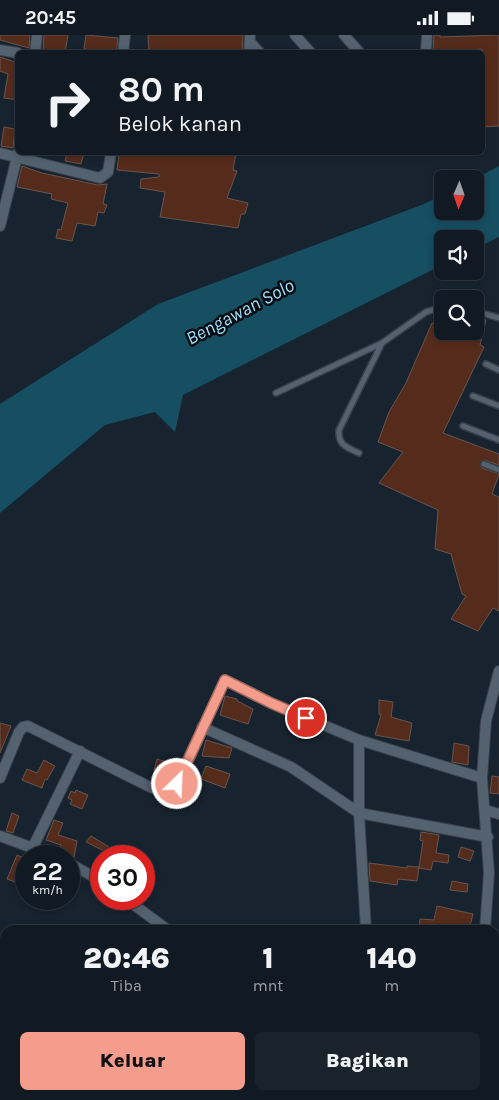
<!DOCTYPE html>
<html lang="id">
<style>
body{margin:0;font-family:Karla,sans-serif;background:#1a232b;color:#f1f3f6;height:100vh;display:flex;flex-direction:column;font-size:19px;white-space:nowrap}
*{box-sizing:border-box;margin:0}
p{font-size:16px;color:#9ca1a6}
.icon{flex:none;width:28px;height:28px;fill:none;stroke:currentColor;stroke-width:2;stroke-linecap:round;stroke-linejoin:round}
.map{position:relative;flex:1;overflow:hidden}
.details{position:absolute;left:0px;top:890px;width:500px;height:175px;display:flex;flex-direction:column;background:#111a23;border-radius:15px 15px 0 0;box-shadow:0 2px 8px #0003,0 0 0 1px #303841}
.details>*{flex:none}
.guide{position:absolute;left:15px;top:15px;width:470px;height:105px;border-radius:8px;box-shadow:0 2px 8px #0003,0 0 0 1px #303841;background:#111a23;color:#f1f3f6;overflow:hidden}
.needle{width:32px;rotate:182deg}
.tools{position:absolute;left:434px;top:135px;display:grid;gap:10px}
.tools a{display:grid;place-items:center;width:50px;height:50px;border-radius:8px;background:#111a23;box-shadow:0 2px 8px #0003,0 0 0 1px #303841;font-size:25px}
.speed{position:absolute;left:15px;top:810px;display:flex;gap:10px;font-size:25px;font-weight:700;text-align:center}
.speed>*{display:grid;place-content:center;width:65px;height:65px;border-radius:50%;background:#111a23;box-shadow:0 2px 8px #0003,0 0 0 1px #303841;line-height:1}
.speed small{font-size:12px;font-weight:400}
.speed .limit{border:8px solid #d22;background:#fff;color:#111}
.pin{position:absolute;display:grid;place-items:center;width:42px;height:42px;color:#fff;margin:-21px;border:2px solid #fff;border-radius:50%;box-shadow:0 1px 5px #0007}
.me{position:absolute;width:55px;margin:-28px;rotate:24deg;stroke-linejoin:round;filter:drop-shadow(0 0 4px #0008)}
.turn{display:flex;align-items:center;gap:18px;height:105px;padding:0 20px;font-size:22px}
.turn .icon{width:65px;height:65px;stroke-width:2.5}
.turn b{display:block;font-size:35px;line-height:42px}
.eta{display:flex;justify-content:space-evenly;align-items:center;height:85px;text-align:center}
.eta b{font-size:30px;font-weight:800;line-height:35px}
.cta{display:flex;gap:10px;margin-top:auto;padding:10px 20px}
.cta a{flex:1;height:58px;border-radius:8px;background:#f49d8c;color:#111;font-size:20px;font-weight:800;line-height:58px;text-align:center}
.cta a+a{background:#1a232b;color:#f1f3f6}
.status{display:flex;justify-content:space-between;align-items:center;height:35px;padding:0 25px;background:#111a23;direction:ltr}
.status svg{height:14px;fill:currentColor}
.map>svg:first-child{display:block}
.water{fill:#164e62}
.building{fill:#552c1c;stroke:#69554e}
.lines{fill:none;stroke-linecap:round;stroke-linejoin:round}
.service-casing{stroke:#37404a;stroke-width:8}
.minor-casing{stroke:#37404a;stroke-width:12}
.service{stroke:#546270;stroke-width:5}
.minor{stroke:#546270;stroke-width:10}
.route-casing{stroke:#9f665b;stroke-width:12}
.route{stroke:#f49d8c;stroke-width:9}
.labels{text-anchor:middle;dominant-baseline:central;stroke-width:5;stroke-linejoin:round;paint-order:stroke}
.water-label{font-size:19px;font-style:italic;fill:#9cddf9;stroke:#070c11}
</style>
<div class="status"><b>20:45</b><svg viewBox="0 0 49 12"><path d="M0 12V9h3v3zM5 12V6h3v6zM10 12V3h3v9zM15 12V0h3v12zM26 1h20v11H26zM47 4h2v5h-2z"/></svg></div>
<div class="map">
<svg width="499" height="1065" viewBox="0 0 499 1065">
<rect width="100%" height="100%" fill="#17232f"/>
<!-- water -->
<path class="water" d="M 499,131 L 499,202 L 475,214 L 475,204 L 442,204 L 442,230 L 183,360 L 175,397 L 155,377 L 105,390 L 0,478 L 0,369 L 158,269 L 424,169 L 442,160 L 442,176 L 475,176 L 474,144 Z"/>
<!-- building -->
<path class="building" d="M 0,0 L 30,0 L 29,13 L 0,5 Z
M 44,0 L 68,0 L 65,18 L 43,18 Z
M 86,0 L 118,3 L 116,18 L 84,14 Z
M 148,0 L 243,0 L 242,18 L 149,18 Z
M 434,0 L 440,0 L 440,2 L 499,0 L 499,91 L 482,92 L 482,14 L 433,18 Z
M 0,22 L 18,28 L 18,65 L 4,63 L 8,39 L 0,36 Z
M 4,92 L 15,94 L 13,113 L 1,111 Z
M 67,118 L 84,118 L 81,129 L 65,126 Z
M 119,118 L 236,118 L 233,135 L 237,136 L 227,163 L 248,168 L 245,179 L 241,179 L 238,193 L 160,182 L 165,157 L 140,153 L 141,144 L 159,142 L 159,139 L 117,135 Z
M 22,131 L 42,138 L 98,150 L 107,149 L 103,169 L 107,170 L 104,178 L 98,177 L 95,191 L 77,188 L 72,206 L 56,203 L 58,194 L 61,195 L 68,168 L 51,164 L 52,159 L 17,152 Z
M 475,281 L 486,285 L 480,310 L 484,312 L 443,398 L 499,419 L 499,430 L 484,425 L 480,429 L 482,433 L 499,439 L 492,459 L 499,462 L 499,576 L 493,573 L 478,596 L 451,584 L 466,561 L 462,559 L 451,519 L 435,514 L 438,475 L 379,448 L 403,417 L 378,407 L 389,377 L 406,348 L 432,288 L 442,293 L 442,296 L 450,296 L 459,300 L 461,296 L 475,296 Z
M 225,661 L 237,664 L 237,666 L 253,674 L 248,689 L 220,680 Z
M 379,665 L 393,667 L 391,682 L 412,688 L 409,706 L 375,700 L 381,680 L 379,679 Z
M 0,688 L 11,691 L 0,718 Z
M 206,705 L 232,713 L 229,723 L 202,721 Z
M 454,708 L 469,711 L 468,730 L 452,727 Z
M 157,724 L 173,729 L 170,740 L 154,735 Z
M 44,725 L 55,731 L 47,745 L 45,744 L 42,753 L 22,745 L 27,734 L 37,738 Z
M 206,731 L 230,739 L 225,753 L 201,744 Z
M 492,741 L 499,742 L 499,759 L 490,758 Z
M 76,755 L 88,760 L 82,774 L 70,769 L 72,765 L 68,763 L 71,756 L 75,758 Z
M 12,778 L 19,781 L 13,798 L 6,796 Z
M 54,785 L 63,788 L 58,800 L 77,806 L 74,823 L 60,818 L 59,816 L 61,810 L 46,805 Z
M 421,797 L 439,800 L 436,818 L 449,820 L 448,828 L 433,826 L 431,835 L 419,833 L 423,806 L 420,805 Z
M 91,801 L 109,812 L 106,817 L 86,807 Z
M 461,812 L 474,816 L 470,826 L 458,822 Z
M 17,820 L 26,824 L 26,851 L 7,844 Z
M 369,828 L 407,833 L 407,831 L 419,832 L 417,846 L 398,844 L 397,850 L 370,846 Z
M 452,846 L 468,849 L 467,857 L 450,855 Z
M 437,871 L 473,879 L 469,895 L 419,895 L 420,884 L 434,885 Z"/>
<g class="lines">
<!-- service casing -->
<g class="service-casing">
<path id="service" d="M 475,276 L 499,283
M 486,329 L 499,335
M 276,358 L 382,308 L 426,277 L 442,272
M 473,361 L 499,371
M 463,391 L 499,405
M 359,418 C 346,412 338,410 339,395 L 382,308
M 484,429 L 499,435"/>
</g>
<!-- minor casing -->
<g class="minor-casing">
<path id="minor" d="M 295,0 L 311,18
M 344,0 L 360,18
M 250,7 L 260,18
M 0,15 L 18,18
M 35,18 L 37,0
M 123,18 L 125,0
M 249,18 L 250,0
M 426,18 L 427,0
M 0,118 L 100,143 L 108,137 L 111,118
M 0,191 L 18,118
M 202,692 L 291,732 L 359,778 L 488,802
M 359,705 L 359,778 L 366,895
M 0,743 L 19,697 L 23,692 L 28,691 L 152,753 C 163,755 168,755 177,749 L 225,645 L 271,668 L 359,705 L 482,743
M 485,775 L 499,779
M 0,801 L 54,821
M 33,812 L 80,716
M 69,828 L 101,846
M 126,864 L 168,895
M 485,895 L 489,838 L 482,743 L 486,686 L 499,636
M 495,1001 L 499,1002
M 385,1060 L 392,1065
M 446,1065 L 447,1060
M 496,1065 L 499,1049"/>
</g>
<!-- service -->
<use href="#service" class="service"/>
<!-- minor -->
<use href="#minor" class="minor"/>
</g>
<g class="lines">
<!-- route casing -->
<g class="route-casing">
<path id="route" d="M 177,749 L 225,645 L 271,668 L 306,683"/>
</g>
<!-- route -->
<use href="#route" class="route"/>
</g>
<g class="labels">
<!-- water labels -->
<g class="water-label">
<text transform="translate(240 277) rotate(-28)">Bengawan Solo</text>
</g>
</g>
</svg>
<div class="tools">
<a><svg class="needle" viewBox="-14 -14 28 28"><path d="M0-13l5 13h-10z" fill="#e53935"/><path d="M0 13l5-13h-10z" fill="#9ca1a6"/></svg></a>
<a><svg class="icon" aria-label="sound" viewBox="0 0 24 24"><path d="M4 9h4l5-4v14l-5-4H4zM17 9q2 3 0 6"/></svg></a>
<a><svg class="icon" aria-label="search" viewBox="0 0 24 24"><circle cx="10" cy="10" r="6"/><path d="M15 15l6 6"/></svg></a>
</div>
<div class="speed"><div>22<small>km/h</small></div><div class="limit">30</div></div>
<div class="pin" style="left:306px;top:683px;background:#d93025"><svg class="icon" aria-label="arrive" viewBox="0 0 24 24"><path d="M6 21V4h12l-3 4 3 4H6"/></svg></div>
<svg class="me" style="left:177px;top:749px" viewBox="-20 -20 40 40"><circle r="17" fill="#f49d8c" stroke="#fff" stroke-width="3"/><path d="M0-11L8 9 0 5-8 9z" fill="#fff"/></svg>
<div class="guide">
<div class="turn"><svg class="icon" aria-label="right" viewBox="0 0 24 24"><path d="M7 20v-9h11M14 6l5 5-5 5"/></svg><div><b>80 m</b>Belok kanan</div></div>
</div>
<section class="details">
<div class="eta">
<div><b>20:46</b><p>Tiba</p></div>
<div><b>1</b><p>mnt</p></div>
<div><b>140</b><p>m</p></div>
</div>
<div class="cta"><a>Keluar</a><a>Bagikan</a></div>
</section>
</div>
